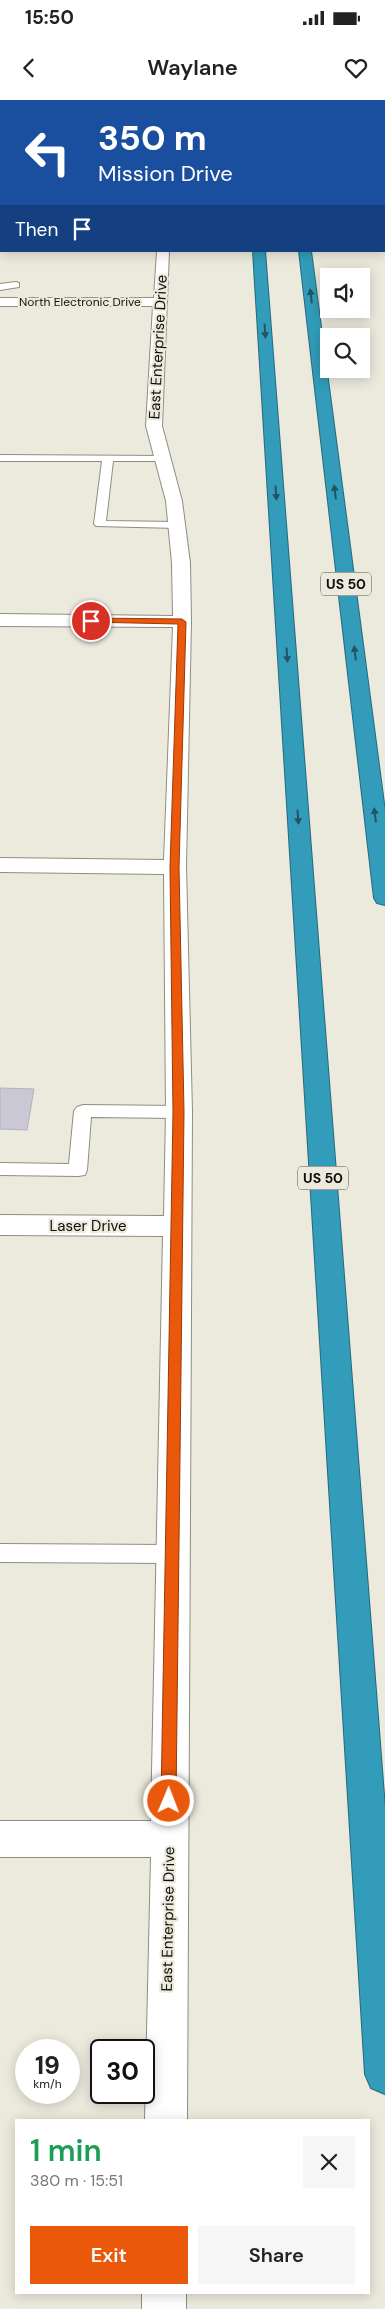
<!DOCTYPE html>
<meta charset="utf-8">
<style>
body{margin:0;font-family:"DM Sans",sans-serif;background:#f6f6f6;color:#222;height:100vh;display:flex;flex-direction:column;font-size:19px;white-space:nowrap}
*{box-sizing:border-box;margin:0}
p{font-size:16px;color:#767676}
.icon{flex:none;width:28px;height:28px;fill:none;stroke:currentColor;stroke-width:2;stroke-linecap:round;stroke-linejoin:round}
.map{position:relative;flex:1;overflow:hidden}
.drawer{position:absolute;left:15px;top:2019px;width:355px;height:175px;display:flex;flex-direction:column;background:#fff;border-radius:0px;box-shadow:0 2px 12px #0003}
.drawer>*{flex:none}
.hud{position:absolute;left:0px;top:0px;width:385px;height:152px;box-shadow:0 2px 12px #0003;background:#1a4fa0;color:#fff;overflow:hidden}
.tools{position:absolute;left:320px;top:168px;display:grid;gap:10px}
.tools a{display:grid;place-items:center;width:50px;height:50px;border-radius:0px;background:#fff;box-shadow:0 2px 12px #0003;font-size:25px}
.speed{position:absolute;left:15px;top:1939px;display:flex;gap:10px;font-size:25px;font-weight:700;text-align:center}
.speed>*{display:grid;place-content:center;width:65px;height:65px;border-radius:50%;background:#fff;box-shadow:0 2px 12px #0003;line-height:1}
.speed small{font-size:12px;font-weight:400}
.speed .limit{border:2px solid #111;border-radius:8px;background:#fff;color:#111}
.pin{position:absolute;display:grid;place-items:center;width:42px;height:42px;color:#fff;margin:-21px;border:2px solid #fff;border-radius:50%;box-shadow:0 1px 5px #0007}
.me{position:absolute;width:55px;margin:-28px;rotate:1deg;stroke-linejoin:round;filter:drop-shadow(0 0 4px #0008)}
.turn{display:flex;align-items:center;gap:18px;height:105px;padding:0 15px;font-size:22px}
.turn .icon{width:65px;height:65px;stroke-width:2.5}
.turn b{display:block;font-size:35px;line-height:42px}
.then{display:flex;align-items:center;height:48px;padding:0 15px;background:#0003;gap:10px;font-size:19px}
.round{display:grid;place-items:center;flex:none;width:52px;height:52px;border-radius:0px;background:#f6f6f6}
.summary{display:flex;align-items:center;justify-content:space-between;height:85px;padding:0 15px}
h1{font-size:30px;font-weight:600;line-height:38px;color:#1e9e55}
.action{display:flex;gap:10px;margin-top:auto;padding:10px 15px}
.action a{flex:1;height:58px;border-radius:0px;background:#ea580c;color:#fff;font-size:20px;font-weight:600;line-height:58px;text-align:center}
.action a+a{background:#f6f6f6;color:#222}
.status{display:flex;justify-content:space-between;align-items:center;height:35px;padding:0 25px;background:#fff;direction:ltr}
.status svg{height:14px;fill:currentColor}
header{display:flex;justify-content:space-between;align-items:center;height:65px;padding:0 15px;background:#fff;font-size:22px;font-weight:600}
.map>svg:first-child{display:block}
.building{fill:#cbc8d5;stroke:#b3b1bd}
.lines{fill:none;stroke-linecap:round;stroke-linejoin:round}
.lane-casing{stroke:#8f8d81;stroke-width:2}
.street-casing{stroke:#8f8d81;stroke-width:2}
.highway-casing{stroke:#266a7c;stroke-width:2}
.lane{fill:#fff;fill-rule:evenodd}
.street{fill:#fff;fill-rule:evenodd}
.highway{fill:#329cba;fill-rule:evenodd}
.oneway{fill:#205562}
.route{fill:#ea580c;stroke:#983908}
.labels{text-anchor:middle;dominant-baseline:central;stroke-width:4.5;stroke-linejoin:round;paint-order:stroke}
.far-street-label{font-size:12px;fill:#0f0e0a;stroke:#eceadd}
.shield{fill:#eceadd;stroke:#515049;stroke-width:1}
.shield-label{font-size:14px;font-weight:bold;fill:#0f0e0a}
.street-label{font-size:15px;fill:#0f0e0a;stroke:#eceadd}
</style>
<div class="status"><b>15:50</b><svg viewBox="0 0 49 12"><path d="M0 12V9h3v3zM5 12V6h3v6zM10 12V3h3v9zM15 12V0h3v12zM26 1h20v11H26zM47 4h2v5h-2z"/></svg></div>
<header><svg class="icon" aria-label="back" viewBox="0 0 24 24"><path d="M15 5l-7 7 7 7"/></svg>Waylane<svg class="icon" aria-label="heart" viewBox="0 0 24 24"><path d="M12 20l-8-8c-3-5 5-10 8-4 3-6 11-1 8 4z"/></svg></header>
<div class="map">
<svg width="385" height="2209" viewBox="0 0 385 2209">
<rect width="100%" height="100%" fill="#eceadd"/>
<!-- building -->
<path class="building" d="M 0,988 L 34,989 L 27,1030 L 0,1029 Z"/>
<g class="lines">
<!-- lane casing -->
<g class="lane-casing">
<path id="lane" d="M 0,0 L 40,0 L 1,1 L 0,3 Z
M 0,30 L 1,30 L 1,34 L 0,34 Z
M 0,50 L 1,50 L 1,54 L 0,54 Z
M 0,68 L 1,68 L 1,72 L 0,72 Z
M 16,182 L 19,183 L 19,187 L 0,190 L 0,184 Z
M 0,355 L 166,356 L 166,360 L 162,361 L 113,361 L 106,421 L 177,422 L 183,425 L 177,428 L 96,426 L 94,424 L 102,361 L 0,361 Z
M 83,1005 L 179,1006 L 185,1008 L 188,1012 L 185,1016 L 179,1018 L 91,1017 L 87,1070 L 85,1075 L 78,1076 L 0,1075 L 0,1063 L 69,1064 L 74,1011 L 77,1007 Z
M 0,1444 L 172,1445 L 180,1447 L 183,1454 L 180,1461 L 172,1463 L 0,1462 Z"/>
</g>
<!-- street casing -->
<g class="street-casing">
<path id="street" d="M 0,39 L 1,39 L 1,45 L 0,45 Z
M 0,101 L 1,101 L 1,109 L 0,109 Z
M 157,151 L 169,151 L 162,326 L 182,401 L 190,463 L 191,522 L 186,767 L 192,1012 L 187,2020 L 145,2020 L 151,1757 L 0,1757 L 0,1721 L 151,1721 L 163,1136 L 0,1135 L 0,1115 L 164,1116 L 166,1012 L 164,774 L 0,772 L 0,758 L 164,760 L 173,527 L 0,526 L 0,514 L 173,516 L 172,463 L 166,401 L 146,326 L 153,206 L 0,206 L 0,198 L 154,198 Z
M 142,2192 L 186,2192 L 186,2209 L 142,2209 Z"/>
</g>
<!-- highway casing -->
<g class="highway-casing">
<path id="highway" d="M 195,0 L 206,0 L 206,1 L 196,1 Z
M 243,0 L 253,0 L 253,1 L 243,1 Z
M 281,0 L 291,0 L 291,1 L 281,1 Z
M 253,151 L 265,151 L 385,1708 L 385,1994 L 371,1988 L 365,1974 Z
M 299,151 L 311,151 L 385,711 L 385,805 L 377,803 L 374,798 Z"/>
</g>
<!-- lane -->
<use href="#lane" class="lane"/>
<!-- street -->
<use href="#street" class="street"/>
<!-- highway -->
<use href="#highway" class="highway"/>
</g>
<!-- one-way arrows -->
<defs><path id="oneway-solid" d="M-6-.8H1V-3.2L6.5 0L1 3.2V.8H-6Z" transform="scale(1.25)"/></defs>
<g class="oneway">
<use href="#oneway-solid" transform="translate(311 196) rotate(-97)"/>
<use href="#oneway-solid" transform="translate(265 231) rotate(86)"/>
<use href="#oneway-solid" transform="translate(335 392) rotate(-97)"/>
<use href="#oneway-solid" transform="translate(276 393) rotate(86)"/>
<use href="#oneway-solid" transform="translate(355 553) rotate(-97)"/>
<use href="#oneway-solid" transform="translate(287 555) rotate(86)"/>
<use href="#oneway-solid" transform="translate(375 715) rotate(-97)"/>
<use href="#oneway-solid" transform="translate(298 717) rotate(86)"/>
</g>
<!-- route -->
<path class="route" d="M 91,518 L 182,519 L 186,522 L 179,767 L 184,1012 L 176,1701 L 174,1706 L 169,1709 L 163,1706 L 161,1701 L 173,1012 L 170,767 L 178,524 L 88,522 L 88,519 Z"/>
<g class="labels">
<!-- far-street labels -->
<g class="far-street-label">
<text x="80" y="202">North Electronic Drive</text>
</g>
<!-- shield labels -->
<g class="shield">
<rect x="321" y="472.5" width="50" height="23" rx="4"/>
<rect x="298" y="1066.5" width="50" height="23" rx="4"/>
</g>
<g class="shield-label">
<text x="346" y="484">US 50</text>
<text x="323" y="1078">US 50</text>
</g>
<!-- street labels -->
<g class="street-label">
<text transform="translate(158 247) rotate(-87)">East Enterprise Drive</text>
<text x="88" y="1126">Laser Drive</text>
<text transform="translate(168 1819) rotate(-89)">East Enterprise Drive</text>
</g>
</g>
</svg>
<div class="tools">
<a><svg class="icon" aria-label="sound" viewBox="0 0 24 24"><path d="M4 9h4l5-4v14l-5-4H4zM17 9q2 3 0 6"/></svg></a>
<a><svg class="icon" aria-label="search" viewBox="0 0 24 24"><circle cx="10" cy="10" r="6"/><path d="M15 15l6 6"/></svg></a>
</div>
<div class="speed"><div>19<small>km/h</small></div><div class="limit">30</div></div>
<div class="pin" style="left:91px;top:521px;background:#d93025"><svg class="icon" aria-label="arrive" viewBox="0 0 24 24"><path d="M6 21V4h12l-3 4 3 4H6"/></svg></div>
<svg class="me" style="left:169px;top:1701px" viewBox="-20 -20 40 40"><circle r="17" fill="#ea580c" stroke="#fff" stroke-width="3"/><path d="M0-11L8 9 0 5-8 9z" fill="#fff"/></svg>
<div class="hud">
<div class="turn"><svg class="icon" aria-label="left" viewBox="0 0 24 24"><path d="M17 20v-9H6M10 6l-5 5 5 5"/></svg><div><b>350 m</b>Mission Drive</div></div>
<div class="then">Then<svg class="icon" aria-label="arrive" viewBox="0 0 24 24"><path d="M6 21V4h12l-3 4 3 4H6"/></svg></div>
</div>
<section class="drawer">
<div class="summary"><div><h1>1 min</h1><p>380 m · 15:51</p></div><a class="round"><svg class="icon" aria-label="close" viewBox="0 0 24 24"><path d="M6 6l12 12M18 6L6 18"/></svg></a></div>
<div class="action"><a>Exit</a><a>Share</a></div>
</section>
</div>
